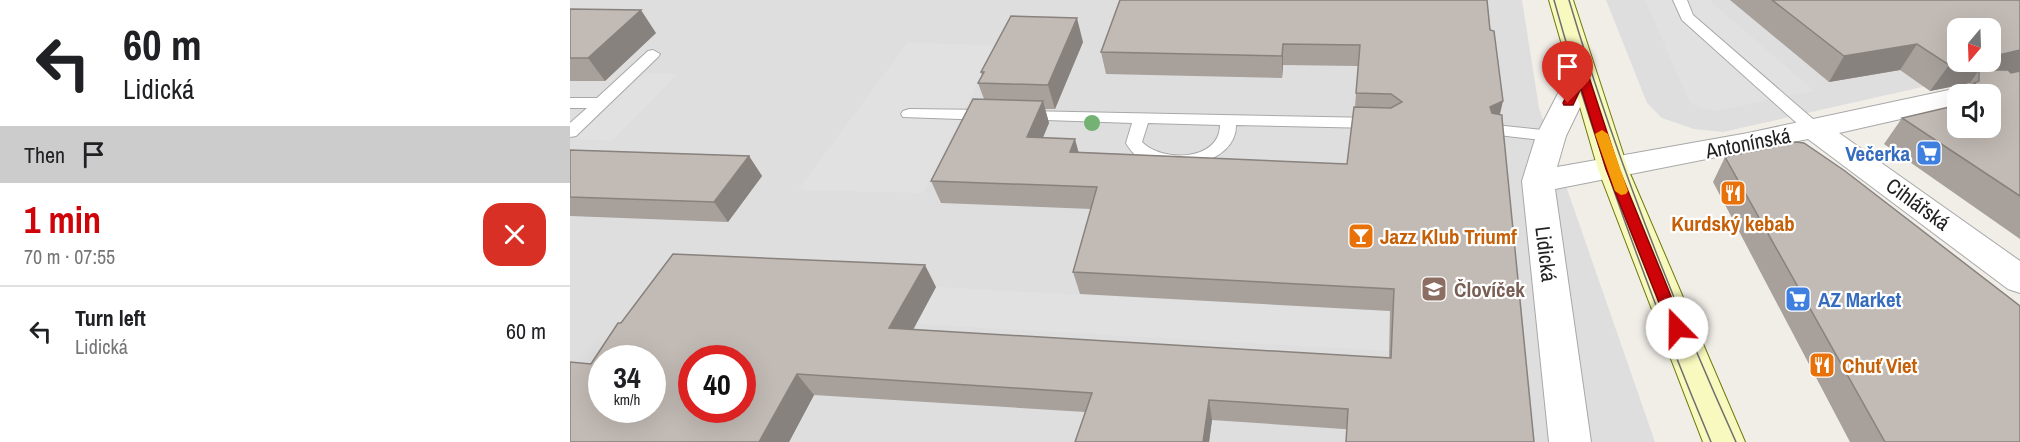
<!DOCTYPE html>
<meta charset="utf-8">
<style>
body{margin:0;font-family:"Archivo Narrow",sans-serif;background:#f2f2f2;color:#202124;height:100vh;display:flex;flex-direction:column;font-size:22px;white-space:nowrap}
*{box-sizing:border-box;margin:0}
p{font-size:20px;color:#757577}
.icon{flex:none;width:33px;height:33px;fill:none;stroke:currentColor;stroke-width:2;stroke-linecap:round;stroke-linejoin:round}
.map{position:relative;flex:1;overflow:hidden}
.side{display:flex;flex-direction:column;background:#fff;width:570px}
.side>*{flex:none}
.hud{background:#fff;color:#202124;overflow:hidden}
.needle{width:39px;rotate:199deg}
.fabs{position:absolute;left:1377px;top:18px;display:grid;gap:12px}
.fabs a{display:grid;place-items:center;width:54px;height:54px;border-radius:12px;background:#fff;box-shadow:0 6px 24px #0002;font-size:30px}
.speed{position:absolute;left:18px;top:345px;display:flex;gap:12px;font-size:30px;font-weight:700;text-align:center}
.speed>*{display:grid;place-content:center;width:78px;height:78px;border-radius:50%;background:#fff;box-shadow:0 6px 24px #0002;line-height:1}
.speed small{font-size:15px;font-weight:400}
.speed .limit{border:9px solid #d22;background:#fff;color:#111}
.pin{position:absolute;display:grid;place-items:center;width:51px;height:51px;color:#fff;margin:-62px -26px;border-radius:50% 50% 50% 0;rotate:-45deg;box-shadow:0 0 6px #0007}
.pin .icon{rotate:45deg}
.me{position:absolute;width:66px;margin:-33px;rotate:338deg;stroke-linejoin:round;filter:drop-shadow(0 0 4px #0008)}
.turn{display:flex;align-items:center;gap:21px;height:126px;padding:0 24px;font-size:27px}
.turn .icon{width:78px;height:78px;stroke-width:2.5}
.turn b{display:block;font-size:42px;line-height:51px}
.then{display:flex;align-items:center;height:57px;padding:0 24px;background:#0003;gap:12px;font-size:22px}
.round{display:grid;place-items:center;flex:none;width:63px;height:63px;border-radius:18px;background:#f2f2f2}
.overview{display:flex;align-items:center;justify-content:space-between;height:102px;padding:0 24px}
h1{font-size:36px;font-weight:700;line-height:45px;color:#ce0409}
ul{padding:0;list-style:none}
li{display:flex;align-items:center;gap:18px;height:90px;padding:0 24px;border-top:2px solid #e0e0e0}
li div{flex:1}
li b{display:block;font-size:22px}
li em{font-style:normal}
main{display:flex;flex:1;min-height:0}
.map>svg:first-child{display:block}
.residential{fill:#dfdede;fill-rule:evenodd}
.parking{fill:#e1e1e1}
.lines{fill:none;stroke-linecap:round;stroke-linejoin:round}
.lane-casing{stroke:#a8a8a8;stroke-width:2}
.street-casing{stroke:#a8a8a8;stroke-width:2}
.secondary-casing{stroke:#6f7907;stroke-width:2}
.lane{fill:#fff;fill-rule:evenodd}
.street{fill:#fff;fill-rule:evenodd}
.secondary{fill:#f7f9be;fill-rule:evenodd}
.tram{stroke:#6f6f6f;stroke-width:1.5}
.tree{fill:#74b274}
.wall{fill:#a7a09b}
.shaded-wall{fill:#88827e}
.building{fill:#c2bab4;stroke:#88827e;stroke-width:1.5;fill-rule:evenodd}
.route{fill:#ce0409;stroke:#860306;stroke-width:1.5}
.slow{fill:#f59e0b}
.labels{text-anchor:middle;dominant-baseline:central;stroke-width:4.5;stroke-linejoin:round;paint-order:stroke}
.street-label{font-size:21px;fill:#212121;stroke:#fff}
.shop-label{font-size:21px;font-weight:bold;fill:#366cbe;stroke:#fff;text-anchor:end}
.food-label{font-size:21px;font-weight:bold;fill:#c56008;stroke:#fff;text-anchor:start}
.education-label{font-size:21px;font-weight:bold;fill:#785e54;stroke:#fff;text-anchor:start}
</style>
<main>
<section class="side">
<div class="hud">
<div class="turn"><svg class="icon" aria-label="left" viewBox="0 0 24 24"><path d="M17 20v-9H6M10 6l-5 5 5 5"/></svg><div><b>60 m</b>Lidická</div></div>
<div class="then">Then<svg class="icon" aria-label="arrive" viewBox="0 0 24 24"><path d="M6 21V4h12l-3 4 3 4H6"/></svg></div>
</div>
<div class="overview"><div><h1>1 min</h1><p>70 m · 07:55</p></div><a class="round" style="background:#d93025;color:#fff"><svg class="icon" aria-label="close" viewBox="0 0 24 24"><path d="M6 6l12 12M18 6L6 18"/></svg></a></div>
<ul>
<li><svg class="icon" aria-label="left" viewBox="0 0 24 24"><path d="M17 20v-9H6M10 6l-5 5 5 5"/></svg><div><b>Turn left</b><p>Lidická</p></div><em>60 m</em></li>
</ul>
</section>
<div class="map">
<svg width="1450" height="442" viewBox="0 0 1450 442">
<rect width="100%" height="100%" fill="#f1eee8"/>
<!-- residential -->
<path class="residential" d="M 0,0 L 952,0 L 969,108 L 1085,442 L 0,442 ZM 32,358 L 82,358 L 82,410 L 32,410 ZM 122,358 L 172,358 L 172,410 L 122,410 Z
M 1036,0 L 1450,0 L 1450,65 L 1153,132 L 1124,129 L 1092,118 L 1077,103 ZM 1388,28 L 1420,28 L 1420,62 L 1388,62 Z"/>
<!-- parking -->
<path class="parking" d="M 1075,0 L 1139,0 L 1244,91 L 1209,97 L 1150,111 L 1130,108 L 1120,103 Z
M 338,42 L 426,46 L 353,193 L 228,190 Z
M 74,73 L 108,74 L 42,141 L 4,139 Z
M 366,287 L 820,311 L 819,351 L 346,324 Z"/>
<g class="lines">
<!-- lane casing -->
<g class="lane-casing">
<path id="lane" d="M 1103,0 L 1117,0 L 1123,15 L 1251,126 L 1253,130 L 1251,134 L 1239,134 L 1112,20 Z
M 83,50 L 90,54 L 88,57 L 6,136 L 0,137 L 0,123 L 17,108 L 0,108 L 0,98 L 27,98 L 78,51 Z
M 339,109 L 418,110 L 426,115 L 418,120 L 333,117 L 331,114 L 333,111 Z
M 454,111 L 805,118 L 813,123 L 805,128 L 666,125 C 667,166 594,177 568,157 C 563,154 559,148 556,143 L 562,123 L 448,119 L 446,116 ZM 578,123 L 650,125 C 650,161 592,163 572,142 Z
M 925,125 L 981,131 L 987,132 L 989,136 L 987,140 L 981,141 L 919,134 L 917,130 Z"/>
</g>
<!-- street casing -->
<g class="street-casing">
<path id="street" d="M 1012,66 L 1022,68 L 1026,74 L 996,136 L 987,167 L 1178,133 L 1388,88 L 1398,91 L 1400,94 L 1388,94 L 1388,106 L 1269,133 L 1450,261 L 1450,293 L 1438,289 L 1238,139 L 985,189 L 1021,442 L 979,442 L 952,181 L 966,136 L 998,74 L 1002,68 Z"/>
</g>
<!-- secondary casing -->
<g class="secondary-casing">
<path id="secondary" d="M 979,0 L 1003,0 L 1058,169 L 1175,442 L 1133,442 L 1028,169 Z"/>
</g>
<!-- lane -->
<use href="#lane" class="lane"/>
<!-- street -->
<use href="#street" class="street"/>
<!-- secondary -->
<use href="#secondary" class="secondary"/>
<!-- tram -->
<path class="tram" d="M 984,0 C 1026,151 1080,297 1141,442
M 999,0 C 1044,152 1101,298 1166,442"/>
</g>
<!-- trees -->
<circle class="tree" cx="522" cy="123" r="8"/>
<!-- wall -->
<path class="wall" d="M 917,0 L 930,114 L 964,442 L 642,420 L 639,442 L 505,442 L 515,412 L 244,395 L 219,442 L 0,442 L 21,364 L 366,287 L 343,330 L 819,358 L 820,311 L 510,294 L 503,272 L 521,209 L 371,203 L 361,181 L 414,99 L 408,83 L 412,76 L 411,72 L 513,42 L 485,109 L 475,109 L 479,123 L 473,137 L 508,152 L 777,164 L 785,107 L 788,66 L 713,65 L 712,78 L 536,74 L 531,52 Z
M 1160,0 L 1450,0 L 1450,239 L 1314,144 L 1332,118 L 1420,128 L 1420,94 L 1392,94 L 1400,83 L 1360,91 L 1330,70 L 1259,82 Z
M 0,9 L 86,33 L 35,81 L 0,81 Z
M 0,150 L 179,156 L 192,176 L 158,222 L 0,216 Z
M 1155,157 L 1450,442 L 1280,442 L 1143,182 Z"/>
<!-- shaded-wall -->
<path class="shaded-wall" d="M 71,10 L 86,33 L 35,81 L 18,58 Z
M 507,18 L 513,42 L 485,109 L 478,85 Z
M 713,44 L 713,65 L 712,78 L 712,56 Z
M 1347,44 L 1330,70 L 1259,82 L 1274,56 Z
M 1450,50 L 1450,71 L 1409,81 L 1409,70 L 1400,83 L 1360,91 L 1379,65 L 1397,62 L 1420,62 L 1420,57 Z
M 473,101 L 479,123 L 464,159 L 457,137 Z
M 933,101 L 928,123 L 915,129 L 920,107 Z
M 505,139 L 511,161 L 500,152 Z
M 179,156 L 192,176 L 158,222 L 144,202 Z
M 355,265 L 366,287 L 332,350 L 319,328 Z
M 227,374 L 244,395 L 219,442 L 189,442 Z
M 639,400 L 642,420 L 639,442 L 633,442 Z"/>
<!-- building -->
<path class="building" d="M 550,0 L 917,0 L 920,30 L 924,31 L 933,101 L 920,107 L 922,113 L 932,115 L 932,118 L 964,442 L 776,442 L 778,409 L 639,400 L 633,442 L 505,442 L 522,393 L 227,374 L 189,442 L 0,442 L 0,362 L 21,364 L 48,323 L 51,323 L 103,254 L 355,265 L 319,328 L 821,358 L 824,289 L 503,272 L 527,187 L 361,181 L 403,99 L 473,101 L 457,137 L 505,139 L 500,152 L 777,164 L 784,107 L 821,108 L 832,102 L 821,94 L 786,93 L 790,45 L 713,44 L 712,56 L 531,52 ZM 32,358 L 82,358 L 82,410 L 32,410 ZM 122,358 L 172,358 L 172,410 L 122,410 Z
M 1202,0 L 1450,0 L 1450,50 L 1420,57 L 1420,28 L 1388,28 L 1388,62 L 1397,62 L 1379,65 L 1347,44 L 1274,56 Z
M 0,9 L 71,10 L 18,58 L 0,58 Z
M 441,16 L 507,18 L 478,85 L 408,83 L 414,72 L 411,72 Z
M 1409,70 L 1438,70 L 1441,73 L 1450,71 L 1450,196 L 1332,118 L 1388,105 L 1388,128 L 1420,128 L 1420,98 L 1425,97 L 1404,83 L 1409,81 Z
M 1226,142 L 1234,143 L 1275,171 L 1450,306 L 1450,442 L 1315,442 L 1155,157 Z
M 0,150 L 179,156 L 144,202 L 0,197 Z"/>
<!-- route -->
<path class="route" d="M 1012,71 L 1018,74 L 1049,169 L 1114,328 L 1112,332 L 1107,334 L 1101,332 L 1099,328 L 1036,169 L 1011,88 L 1003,105 L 994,105 L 993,103 L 1007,74 Z"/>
<!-- slow -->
<path class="slow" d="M 1032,130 L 1038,134 L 1058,191 L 1056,194 L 1051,195 L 1045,191 L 1025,134 Z"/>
<!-- icons -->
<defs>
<g id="supermarket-square" transform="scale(1.35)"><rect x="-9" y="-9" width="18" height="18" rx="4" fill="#3f7fe0" stroke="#fff"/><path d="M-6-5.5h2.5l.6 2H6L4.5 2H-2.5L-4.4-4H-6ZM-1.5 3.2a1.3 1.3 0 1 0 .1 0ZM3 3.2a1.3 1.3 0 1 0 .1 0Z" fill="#fff"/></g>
<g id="restaurant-square" transform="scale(1.35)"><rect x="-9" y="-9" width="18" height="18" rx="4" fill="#e8710a" stroke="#fff"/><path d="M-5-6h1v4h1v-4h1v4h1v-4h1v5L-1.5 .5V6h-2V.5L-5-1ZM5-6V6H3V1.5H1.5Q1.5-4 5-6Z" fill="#fff"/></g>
<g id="bar-square" transform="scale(1.35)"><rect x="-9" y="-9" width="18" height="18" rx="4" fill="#e8710a" stroke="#fff"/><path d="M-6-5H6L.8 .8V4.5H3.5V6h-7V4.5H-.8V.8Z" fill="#fff"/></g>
<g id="school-square" transform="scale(1.35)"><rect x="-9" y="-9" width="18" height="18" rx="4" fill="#8d6e63" stroke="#fff"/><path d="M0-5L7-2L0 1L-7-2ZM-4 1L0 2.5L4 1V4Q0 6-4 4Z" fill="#fff"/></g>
</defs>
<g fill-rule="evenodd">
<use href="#supermarket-square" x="1359" y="153"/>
<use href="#restaurant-square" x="1163" y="193"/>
<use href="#bar-square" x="791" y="236"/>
<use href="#school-square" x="864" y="289"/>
<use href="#supermarket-square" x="1228" y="299"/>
<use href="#restaurant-square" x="1252" y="365"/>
</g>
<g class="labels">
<!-- street labels -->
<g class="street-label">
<text transform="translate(1178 143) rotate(-11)">Antonínská</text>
<text transform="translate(1348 204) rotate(36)">Cihlářská</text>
<text transform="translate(976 254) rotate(83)">Lidická</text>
</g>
<!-- shop labels -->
<g class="shop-label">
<text x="1340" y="153">Večerka</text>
<text x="1248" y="299" text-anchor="start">AZ Market</text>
</g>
<!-- food labels -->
<g class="food-label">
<text x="1163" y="223" text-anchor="middle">Kurdský kebab</text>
<text x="810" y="236">Jazz Klub Triumf</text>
<text x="1272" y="365">Chuť Viet</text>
</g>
<!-- education labels -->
<g class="education-label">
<text x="884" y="289">Človíček</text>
</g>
</g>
</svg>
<div class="fabs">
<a><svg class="needle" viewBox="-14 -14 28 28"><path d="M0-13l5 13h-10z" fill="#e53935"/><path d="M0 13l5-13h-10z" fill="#757577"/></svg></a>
<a><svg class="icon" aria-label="sound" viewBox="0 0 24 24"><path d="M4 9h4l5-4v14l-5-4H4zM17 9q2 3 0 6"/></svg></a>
</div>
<div class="speed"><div>34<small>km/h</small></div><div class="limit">40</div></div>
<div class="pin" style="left:998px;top:103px;background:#d93025"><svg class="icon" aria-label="arrive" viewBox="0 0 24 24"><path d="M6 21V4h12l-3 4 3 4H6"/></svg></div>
<svg class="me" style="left:1107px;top:328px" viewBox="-20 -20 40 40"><circle r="19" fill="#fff"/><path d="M0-13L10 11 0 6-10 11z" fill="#ce0409"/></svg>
</div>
</main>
